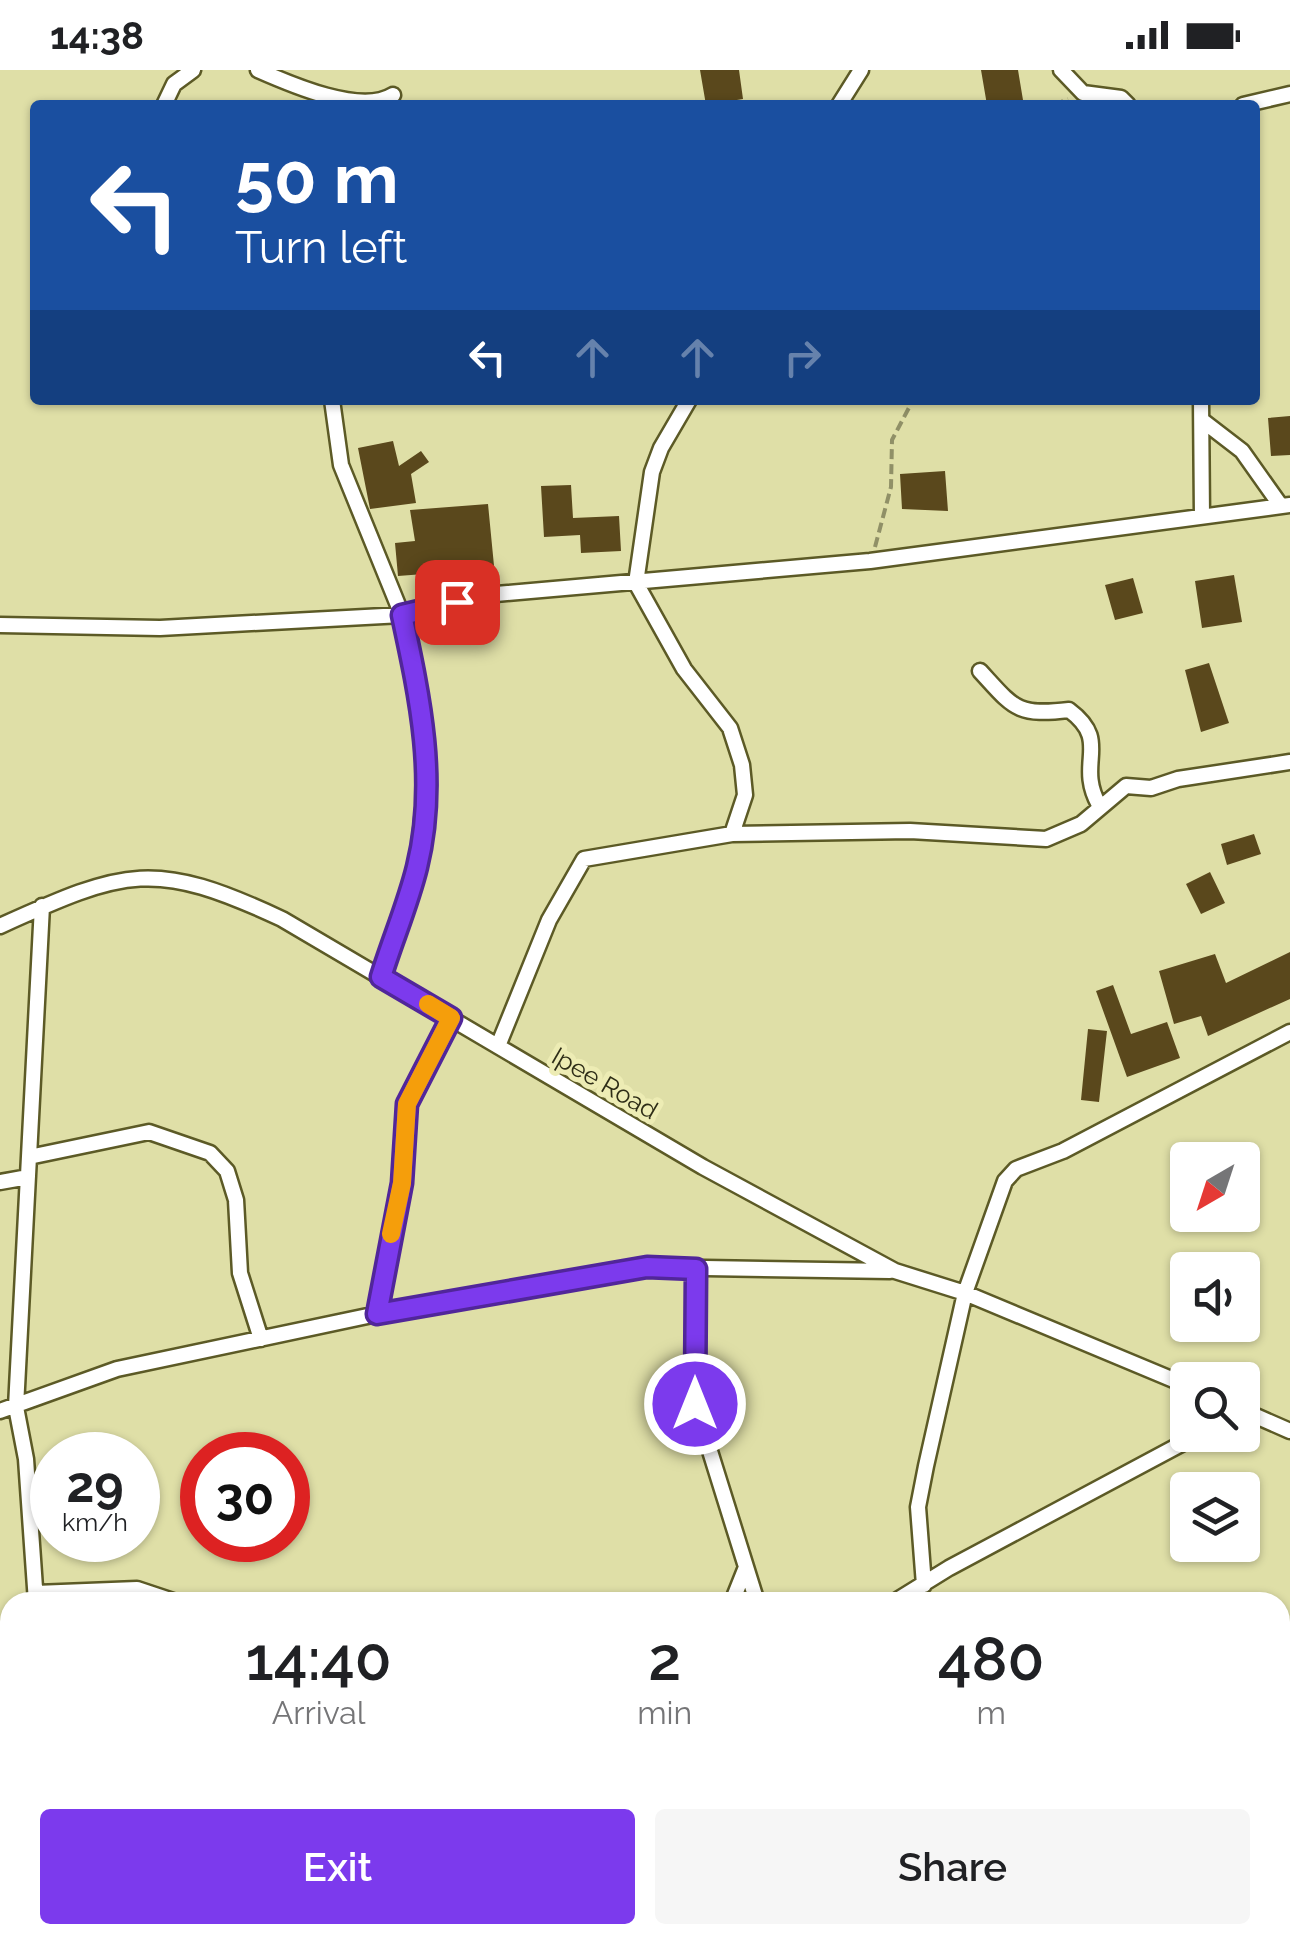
<!DOCTYPE html>
<style>
body{margin:0;font-family:Raleway,sans-serif;background:#f6f6f6;color:#202124;height:100vh;display:flex;flex-direction:column;font-size:38px;white-space:nowrap}
*{box-sizing:border-box;margin:0}
p{font-size:32px;color:#757577}
.icon{flex:none;width:55px;height:55px;fill:none;stroke:currentColor;stroke-width:2;stroke-linecap:round;stroke-linejoin:round}
.map{position:relative;flex:1;overflow:hidden}
.panel{position:absolute;left:0px;top:1522px;width:1290px;height:352px;display:flex;flex-direction:column;background:#fff;border-radius:30px 30px 0 0;box-shadow:0 2px 8px #0004}
.panel>*{flex:none}
.banner{position:absolute;left:30px;top:30px;width:1230px;height:305px;border-radius:10px;box-shadow:0 2px 8px #0004;background:#1a4fa0;color:#fff;overflow:hidden}
.needle{width:65px;rotate:219deg}
.fabs{position:absolute;left:1170px;top:1072px;display:grid;gap:20px}
.fabs a{display:grid;place-items:center;width:90px;height:90px;border-radius:10px;background:#fff;box-shadow:0 2px 8px #0004;font-size:50px}
.speed{position:absolute;left:30px;top:1362px;display:flex;gap:20px;font-size:50px;font-weight:700;text-align:center}
.speed>*{display:grid;place-content:center;width:130px;height:130px;border-radius:50%;background:#fff;box-shadow:0 2px 8px #0004;line-height:1}
.speed small{font-size:25px;font-weight:400}
.speed .limit{border:15px solid #d22;background:#fff;color:#111}
.pin{position:absolute;display:grid;place-items:center;width:85px;height:85px;color:#fff;margin:-42px;border-radius:20px;box-shadow:0 5px 15px #0006}
.me{position:absolute;width:110px;margin:-55px;rotate:0deg;stroke-linejoin:round;filter:drop-shadow(0 0 8px #0008)}
.turn{display:flex;align-items:center;gap:35px;height:210px;padding:0 40px;font-size:45px}
.turn .icon{width:130px;height:130px;stroke-width:2.5}
.turn b{display:block;font-size:70px;line-height:85px}
.lanes{display:flex;align-items:center;height:95px;padding:0 40px;background:#0003;justify-content:center;gap:50px;direction:ltr}
.lanes .off{opacity:.35}
.eta{display:flex;justify-content:space-evenly;align-items:center;height:170px;text-align:center}
.eta b{font-size:60px;font-weight:600;line-height:70px}
.button{display:flex;gap:20px;margin-top:auto;padding:20px 40px}
.button a{flex:1;height:115px;border-radius:10px;background:#7c3aed;color:#fff;font-size:40px;font-weight:600;line-height:115px;text-align:center}
.button a+a{background:#f6f6f6;color:#202124}
.status{display:flex;justify-content:space-between;align-items:center;height:70px;padding:0 50px;background:#fff;direction:ltr}
.status svg{height:28px;fill:currentColor}
.map>svg:first-child{display:block}
.building{fill:#5a481c}
.lines{fill:none;stroke-linecap:round;stroke-linejoin:round}
.minor-casing{stroke:#5c5a26;stroke-width:19}
.path{stroke:#909067;stroke-width:4;stroke-dasharray:10 5;stroke-linecap:butt}
.minor{stroke:#fff;stroke-width:14}
.route-casing{stroke:#51269a;stroke-width:25}
.route{stroke:#7c3aed;stroke-width:18}
.slow{stroke:#f59e0b;stroke-width:18}
.labels{text-anchor:middle;dominant-baseline:central;stroke-width:10;stroke-linejoin:round;paint-order:stroke}
.street-label{font-size:25px;fill:#2e2d17;stroke:#edecb4}
</style>
<div class="status"><b>14:38</b><svg viewBox="0 0 49 12"><path d="M0 12V9h3v3zM5 12V6h3v6zM10 12V3h3v9zM15 12V0h3v12zM26 1h20v11H26zM47 4h2v5h-2z"/></svg></div>
<div class="map">
<svg width="1290" height="1873" viewBox="0 0 1290 1873">
<rect width="100%" height="100%" fill="#dfdfa7"/>
<!-- building -->
<path class="building" d="M 700,0 L 739,0 L 743,29 L 706,35 Z
M 981,0 L 1018,0 L 1023,30 L 987,35 Z
M 1290,346 L 1290,385 L 1271,386 L 1268,348 Z
M 393,371 L 399,396 L 421,381 L 429,392 L 411,404 L 416,433 L 370,439 L 358,378 Z
M 945,401 L 948,441 L 902,439 L 900,404 Z
M 571,415 L 573,448 L 619,446 L 621,481 L 581,483 L 580,465 L 544,467 L 541,416 Z
M 488,434 L 495,506 L 464,508 L 463,501 L 398,506 L 395,473 L 415,471 L 410,440 Z
M 1234,505 L 1242,552 L 1202,558 L 1195,511 Z
M 1133,508 L 1143,543 L 1115,550 L 1105,515 Z
M 1209,593 L 1229,653 L 1201,662 L 1185,600 Z
M 1254,764 L 1261,784 L 1227,795 L 1221,774 Z
M 1210,802 L 1225,833 L 1201,844 L 1186,814 Z
M 1290,882 L 1290,929 L 1208,966 L 1201,946 L 1174,954 L 1159,901 L 1215,884 L 1226,913 Z
M 1113,915 L 1131,964 L 1167,952 L 1180,988 L 1127,1007 L 1096,921 Z
M 1088,959 L 1107,961 L 1099,1032 L 1081,1030 Z"/>
<g class="lines">
<!-- minor casing -->
<g class="minor-casing">
<path id="minor" d="M 258,0 C 292,15 361,45 393,25
M 1061,0 L 1083,23 L 1121,28 L 1128,35
M 164,35 L 174,14 L 193,0
M 839,35 L 861,0
M 1243,35 L 1290,24
M 332,330 L 341,395 L 402,545 L 426,666 L 426,713 L 417,798 L 381,907
M 689,330 L 661,378 L 652,402 L 636,513 L 684,599 L 730,658 L 742,695 L 745,725 L 732,764
M 1201,330 L 1202,446
M 1203,351 L 1242,381 L 1281,436
M 0,555 L 160,558 L 402,545 L 485,525 L 870,491 L 1290,435
M 980,601 C 1014,638 1016,646 1069,640 C 1112,672 1075,692 1099,735
M 0,856 C 126,799 154,789 282,849 L 703,1097 L 895,1201 L 965,1223 L 1188,1316
M 498,976 L 549,850 L 584,789 L 732,764 L 910,761 L 1046,769 L 1081,754 L 1126,716 L 1151,718 L 1178,709 L 1290,692
M 29,1087 L 149,1062 L 210,1083 L 227,1101 L 236,1130 L 240,1203 L 261,1269
M 0,1112 L 28,1107
M 696,1199 L 695,1333 L 757,1532
M 377,1244 L 402,1113 L 407,1034 L 451,948
M 1242,1340 L 1290,1361
M 0,1341 L 117,1299 L 377,1244 L 647,1197 L 890,1201
M 924,1515 L 918,1437 L 926,1396 L 965,1223 L 1005,1111 L 1016,1099 L 1063,1081 L 1290,962
M 36,1523 L 137,1519 L 176,1532
M 36,1532 L 26,1389 L 16,1337 L 42,836
M 732,1532 L 746,1497
M 894,1532 L 949,1498 L 1198,1365
M 1280,1666 L 1290,1657
M 0,1699 L 10,1689
M 1280,1726 L 1280,1729
M 0,1776 L 10,1786
M 1280,1832 L 1290,1853
M 888,1865 L 1010,1865
M 727,1873 L 728,1865"/>
</g>
<!-- path -->
<path class="path" d="M 1054,35 L 1068,29
M 875,477 L 891,417 L 892,370 L 913,330"/>
<!-- minor -->
<use href="#minor" class="minor"/>
</g>
<g class="lines">
<!-- route casing -->
<g class="route-casing">
<path id="route" d="M 457,532 L 402,545 C 420,628 438,712 417,797 C 408,834 392,871 381,907 L 451,948 L 407,1034 L 402,1113 L 377,1244 L 647,1197 L 696,1199 L 695,1334"/>
</g>
<!-- route -->
<use href="#route" class="route"/>
<!-- slow -->
<path class="slow" d="M 391,1164 L 402,1113 L 407,1034 L 451,948 L 428,934"/>
</g>
<g class="labels">
<!-- street labels -->
<g class="street-label">
<text transform="translate(605 1013) rotate(30)">Ipee Road</text>
</g>
</g>
</svg>
<div class="fabs">
<a><svg class="needle" viewBox="-14 -14 28 28"><path d="M0-13l5 13h-10z" fill="#e53935"/><path d="M0 13l5-13h-10z" fill="#757577"/></svg></a>
<a><svg class="icon" aria-label="sound" viewBox="0 0 24 24"><path d="M4 9h4l5-4v14l-5-4H4zM17 9q2 3 0 6"/></svg></a>
<a><svg class="icon" aria-label="search" viewBox="0 0 24 24"><circle cx="10" cy="10" r="6"/><path d="M15 15l6 6"/></svg></a>
<a><svg class="icon" aria-label="layers" viewBox="0 0 24 24"><path d="M12 4l9 5-9 5-9-5zM3 14l9 5 9-5"/></svg></a>
</div>
<div class="speed"><div>29<small>km/h</small></div><div class="limit">30</div></div>
<div class="pin" style="left:457px;top:532px;background:#d93025"><svg class="icon" aria-label="arrive" viewBox="0 0 24 24"><path d="M6 21V4h12l-3 4 3 4H6"/></svg></div>
<svg class="me" style="left:695px;top:1334px" viewBox="-20 -20 40 40"><circle r="17" fill="#7c3aed" stroke="#fff" stroke-width="3"/><path d="M0-11L8 9 0 5-8 9z" fill="#fff"/></svg>
<div class="banner">
<div class="turn"><svg class="icon" aria-label="left" viewBox="0 0 24 24"><path d="M17 20v-9H6M10 6l-5 5 5 5"/></svg><div><b>50 m</b>Turn left</div></div>
<div class="lanes"><svg class="icon" aria-label="left" viewBox="0 0 24 24"><path d="M17 20v-9H6M10 6l-5 5 5 5"/></svg><svg class="icon off" aria-label="ahead" viewBox="0 0 24 24"><path d="M12 20V5M6 11l6-6 6 6"/></svg><svg class="icon off" aria-label="ahead" viewBox="0 0 24 24"><path d="M12 20V5M6 11l6-6 6 6"/></svg><svg class="icon off" aria-label="right" viewBox="0 0 24 24"><path d="M7 20v-9h11M14 6l5 5-5 5"/></svg></div>
</div>
<section class="panel">
<div class="eta">
<div><b>14:40</b><p>Arrival</p></div>
<div><b>2</b><p>min</p></div>
<div><b>480</b><p>m</p></div>
</div>
<div class="button"><a>Exit</a><a>Share</a></div>
</section>
</div>
